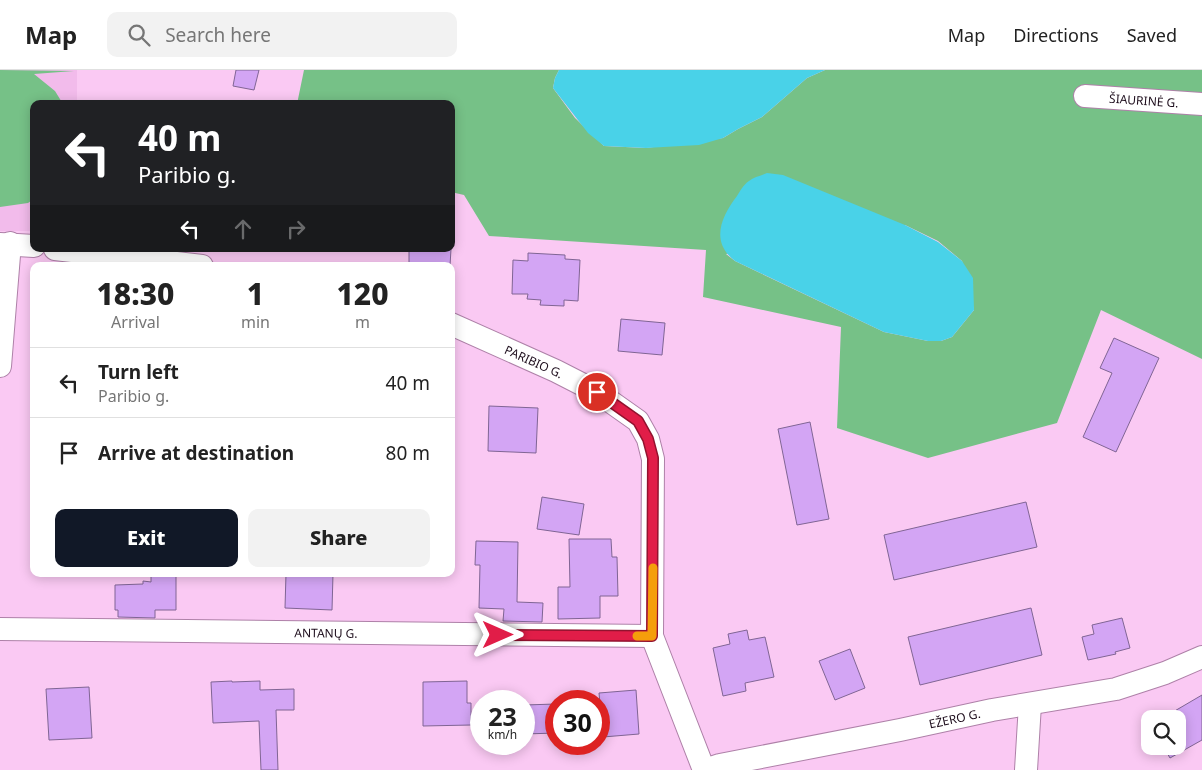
<!DOCTYPE html>
<meta charset="utf-8">
<style>
body{margin:0;font-family:"Noto Sans",sans-serif;background:#f2f2f2;color:#222;height:100vh;display:flex;flex-direction:column;font-size:19px;white-space:nowrap}
*{box-sizing:border-box;margin:0}
p{font-size:16px;color:#767676}
.icon{flex:none;width:28px;height:28px;fill:none;stroke:currentColor;stroke-width:2;stroke-linecap:round;stroke-linejoin:round}
.map{position:relative;flex:1;overflow:hidden}
.drawer{position:absolute;left:30px;top:192px;width:425px;height:315px;display:flex;flex-direction:column;background:#fff;border-radius:10px;box-shadow:0 2px 12px #0003}
.drawer>*{flex:none}
.hud{position:absolute;left:30px;top:30px;width:425px;height:152px;border-radius:10px;box-shadow:0 2px 12px #0003;background:#202124;color:#fff;overflow:hidden}
.tools{position:absolute;left:1141px;top:640px;display:grid;gap:10px}
.tools a{display:grid;place-items:center;width:45px;height:45px;border-radius:10px;background:#fff;box-shadow:0 2px 12px #0003;font-size:25px}
.speed{position:absolute;left:470px;top:620px;display:flex;gap:10px;font-size:25px;font-weight:700;text-align:center}
.speed>*{display:grid;place-content:center;width:65px;height:65px;border-radius:50%;background:#fff;box-shadow:0 2px 12px #0003;line-height:1}
.speed small{font-size:12px;font-weight:400}
.speed .limit{border:8px solid #d22;background:#fff;color:#111}
.pin{position:absolute;display:grid;place-items:center;width:42px;height:42px;color:#fff;margin:-21px;border:2px solid #fff;border-radius:50%;box-shadow:0 1px 5px #0007}
.me{position:absolute;width:55px;margin:-28px;rotate:90deg;stroke-linejoin:round;filter:drop-shadow(0 0 4px #0008)}
.turn{display:flex;align-items:center;gap:18px;height:105px;padding:0 25px;font-size:22px}
.turn .icon{width:65px;height:65px;stroke-width:2.5}
.turn b{display:block;font-size:35px;line-height:42px}
.lanes{display:flex;align-items:center;height:48px;padding:0 25px;background:#0003;justify-content:center;gap:25px;direction:ltr}
.lanes .off{opacity:.35}
.eta{display:flex;justify-content:space-evenly;align-items:center;height:85px;text-align:center}
.eta b{font-size:30px;font-weight:800;line-height:35px}
.cta{display:flex;gap:10px;margin-top:auto;padding:10px 25px}
.cta a{flex:1;height:58px;border-radius:10px;background:#111827;color:#fff;font-size:20px;font-weight:800;line-height:58px;text-align:center}
.cta a+a{background:#f2f2f2;color:#222}
ul{padding:0;list-style:none}
li{display:flex;align-items:center;gap:15px;height:70px;padding:0 25px;border-top:1px solid #e0e0e0}
li div{flex:1}
li b{display:block;font-size:19px}
li em{font-style:normal}
header{display:flex;align-items:center;gap:30px;box-sizing:border-box;height:70px;padding:0 25px;background:#fff;border-bottom:1px solid #e0e0e0}
header strong{font-size:24px}
nav{display:flex;gap:28px;margin-inline-start:auto;font-size:18px}
.search{width:350px;height:45px;background:#f2f2f2;display:flex;align-items:center;gap:12px;box-sizing:border-box;padding:0 18px;border-radius:10px;color:#767676;font-size:19px}
.map>svg:first-child{display:block}
.built{fill:#f2bbeb}
.green{fill:#76c187;fill-rule:evenodd}
.water{fill:#49d2e8}
.building{fill:#d3a5f4;stroke:#806594}
.lines{fill:none;stroke-linecap:round;stroke-linejoin:round}
.minor-casing{stroke:#ae81a8;stroke-width:24}
.minor{stroke:#fff;stroke-width:22}
.route-casing{stroke:#92132f;stroke-width:12}
.route{stroke:#e11d48;stroke-width:9}
.slow{stroke:#f59e0b;stroke-width:9}
.labels{text-anchor:middle;dominant-baseline:central;stroke-width:4;stroke-linejoin:round;paint-order:stroke}
.street-label{font-size:12px;fill:#1d0d1c;stroke:#fcfcfc}
</style>
<header>
<strong>Map</strong>
<div class="search"><svg class="icon" aria-label="search" viewBox="0 0 24 24"><circle cx="10" cy="10" r="6"/><path d="M15 15l6 6"/></svg>Search here</div>
<nav><a>Map</a><a>Directions</a><a>Saved</a></nav>
</header>
<div class="map">
<svg width="1202" height="700" viewBox="0 0 1202 700">
<rect width="100%" height="100%" fill="#fac9f3"/>
<!-- built -->
<path class="built" d="M 0,0 L 77,0 L 77,34 L 34,34 L 34,161 L 0,161 Z"/>
<!-- green -->
<path class="green" d="M 0,0 L 74,1 L 34,4 L 55,21 L 63,34 L 34,34 L 34,129 L 28,133 L 0,137 Z
M 304,0 L 559,0 L 555,8 L 553,18 L 575,48 L 604,76 L 646,78 L 723,68 L 738,59 L 762,47 L 807,8 L 825,0 L 1202,0 L 1202,289 L 1101,240 L 1057,353 L 928,388 L 837,358 L 841,257 L 703,227 L 706,180 L 489,166 L 464,125 L 451,122 L 451,34 L 297,34 ZM 905,155 L 938,171 L 962,191 L 974,240 L 952,267 L 941,271 L 928,271 L 884,262 L 758,202 L 735,191 L 726,184 Z"/>
<!-- water -->
<path class="water" d="M 559,0 L 825,0 L 807,8 L 762,47 L 738,59 L 723,68 L 699,75 L 646,78 L 604,76 L 588,63 L 553,18 L 555,8 Z
M 767,103 L 783,105 L 905,155 L 938,172 L 962,191 L 973,208 L 974,240 L 952,267 L 941,271 L 928,271 L 884,262 L 735,191 C 710,172 721,147 737,126 C 740,121 744,114 749,111 C 754,107 761,106 767,103 Z"/>
<!-- building -->
<path class="building" d="M 236,0 L 259,0 L 254,20 L 233,16 Z
M 409,179 L 451,179 L 450,196 L 409,196 Z
M 528,183 L 565,185 L 565,189 L 580,190 L 578,231 L 564,230 L 564,236 L 540,235 L 541,230 L 527,229 L 528,224 L 512,224 L 513,190 L 528,191 Z
M 621,249 L 665,253 L 662,285 L 618,281 Z
M 1114,268 L 1159,288 L 1116,382 L 1083,367 L 1112,303 L 1100,298 Z
M 489,336 L 538,338 L 536,383 L 488,381 Z
M 810,352 L 829,449 L 797,455 L 778,359 Z
M 542,427 L 584,434 L 579,465 L 537,459 Z
M 1026,432 L 1037,477 L 894,510 L 884,465 Z
M 569,469 L 611,469 L 612,487 L 617,487 L 618,526 L 600,526 L 600,548 L 558,549 L 558,517 L 570,517 Z
M 476,471 L 518,472 L 517,532 L 543,533 L 542,552 L 503,551 L 504,539 L 479,538 L 480,495 L 475,495 Z
M 151,504 L 176,504 L 176,540 L 155,540 L 155,548 L 118,547 L 118,540 L 115,540 L 115,515 L 143,514 L 143,511 L 151,512 Z
M 286,504 L 333,504 L 332,540 L 285,538 Z
M 1031,538 L 1042,585 L 920,615 L 908,567 Z
M 1122,548 L 1130,578 L 1115,582 L 1116,584 L 1088,590 L 1082,567 L 1094,564 L 1092,555 Z
M 747,560 L 749,570 L 765,567 L 774,607 L 745,613 L 746,621 L 723,626 L 713,578 L 730,574 L 728,564 Z
M 850,579 L 865,618 L 835,630 L 819,591 Z
M 232,611 L 232,612 L 260,611 L 260,620 L 294,619 L 294,640 L 276,640 L 278,700 L 261,700 L 259,651 L 213,653 L 211,612 Z
M 467,611 L 467,633 L 471,633 L 471,655 L 423,656 L 423,612 Z
M 89,617 L 92,668 L 49,670 L 46,619 Z
M 636,620 L 639,664 L 603,667 L 599,623 Z
M 1202,625 L 1202,670 L 1170,688 L 1163,676 L 1178,676 L 1178,649 L 1161,649 Z
M 556,634 L 556,663 L 524,664 L 524,635 Z"/>
<g class="lines">
<!-- minor casing -->
<g class="minor-casing">
<g id="minor">
<path id="s1" d="M 1085,26 L 1202,34"/>
<path d="M 0,174 L 34,176"/>
<path d="M 55,179 L 202,196"/>
<path id="s2" d="M 451,254 L 556,301 L 597,322 L 638,351 L 648,369 L 653,389 L 652,566 L 704,700"/>
<path d="M 0,296 L 10,173"/>
<path id="s3" d="M 0,559 L 652,566"/>
<path id="s4" d="M 705,700 L 720,695 L 900,660 L 992,640 L 1116,619 L 1165,603 L 1202,587"/>
<path d="M 1026,700 L 1030,634"/>
</g>
</g>
<!-- minor -->
<use href="#minor" class="minor"/>
</g>
<g class="lines">
<!-- route casing -->
<g class="route-casing">
<path id="route" d="M 498,565 L 652,566 L 653,388 L 648,369 L 638,351 L 597,322"/>
</g>
<!-- route -->
<use href="#route" class="route"/>
<!-- slow -->
<path class="slow" d="M 637,566 L 652,566 L 653,498"/>
</g>
<g class="labels">
<!-- street labels -->
<g class="street-label">
<text stroke="none"><textPath href="#s1" startOffset="59">ŠIAURINĖ G.</textPath></text>
<text stroke="none"><textPath href="#s2" startOffset="91">PARIBIO G.</textPath></text>
<text stroke="none"><textPath href="#s3" startOffset="326">ANTANŲ G.</textPath></text>
<text stroke="none"><textPath href="#s4" startOffset="255">EŽERO G.</textPath></text>
</g>
</g>
</svg>
<div class="tools">
<a><svg class="icon" aria-label="search" viewBox="0 0 24 24"><circle cx="10" cy="10" r="6"/><path d="M15 15l6 6"/></svg></a>
</div>
<div class="speed"><div>23<small>km/h</small></div><div class="limit">30</div></div>
<div class="pin" style="left:597px;top:322px;background:#d93025"><svg class="icon" aria-label="arrive" viewBox="0 0 24 24"><path d="M6 21V4h12l-3 4 3 4H6"/></svg></div>
<svg class="me" style="left:498px;top:565px" viewBox="-20 -20 40 40"><path d="M0-17L14 15 0 8-14 15z" fill="#e11d48" stroke="#fff" stroke-width="4"/></svg>
<div class="hud">
<div class="turn"><svg class="icon" aria-label="left" viewBox="0 0 24 24"><path d="M17 20v-9H6M10 6l-5 5 5 5"/></svg><div><b>40 m</b>Paribio g.</div></div>
<div class="lanes"><svg class="icon" aria-label="left" viewBox="0 0 24 24"><path d="M17 20v-9H6M10 6l-5 5 5 5"/></svg><svg class="icon off" aria-label="ahead" viewBox="0 0 24 24"><path d="M12 20V5M6 11l6-6 6 6"/></svg><svg class="icon off" aria-label="right" viewBox="0 0 24 24"><path d="M7 20v-9h11M14 6l5 5-5 5"/></svg></div>
</div>
<section class="drawer">
<div class="eta">
<div><b>18:30</b><p>Arrival</p></div>
<div><b>1</b><p>min</p></div>
<div><b>120</b><p>m</p></div>
</div>
<ul>
<li><svg class="icon" aria-label="left" viewBox="0 0 24 24"><path d="M17 20v-9H6M10 6l-5 5 5 5"/></svg><div><b>Turn left</b><p>Paribio g.</p></div><em>40 m</em></li>
<li><svg class="icon" aria-label="arrive" viewBox="0 0 24 24"><path d="M6 21V4h12l-3 4 3 4H6"/></svg><div><b>Arrive at destination</b></div><em>80 m</em></li>
</ul>
<div class="cta"><a>Exit</a><a>Share</a></div>
</section>
</div>
